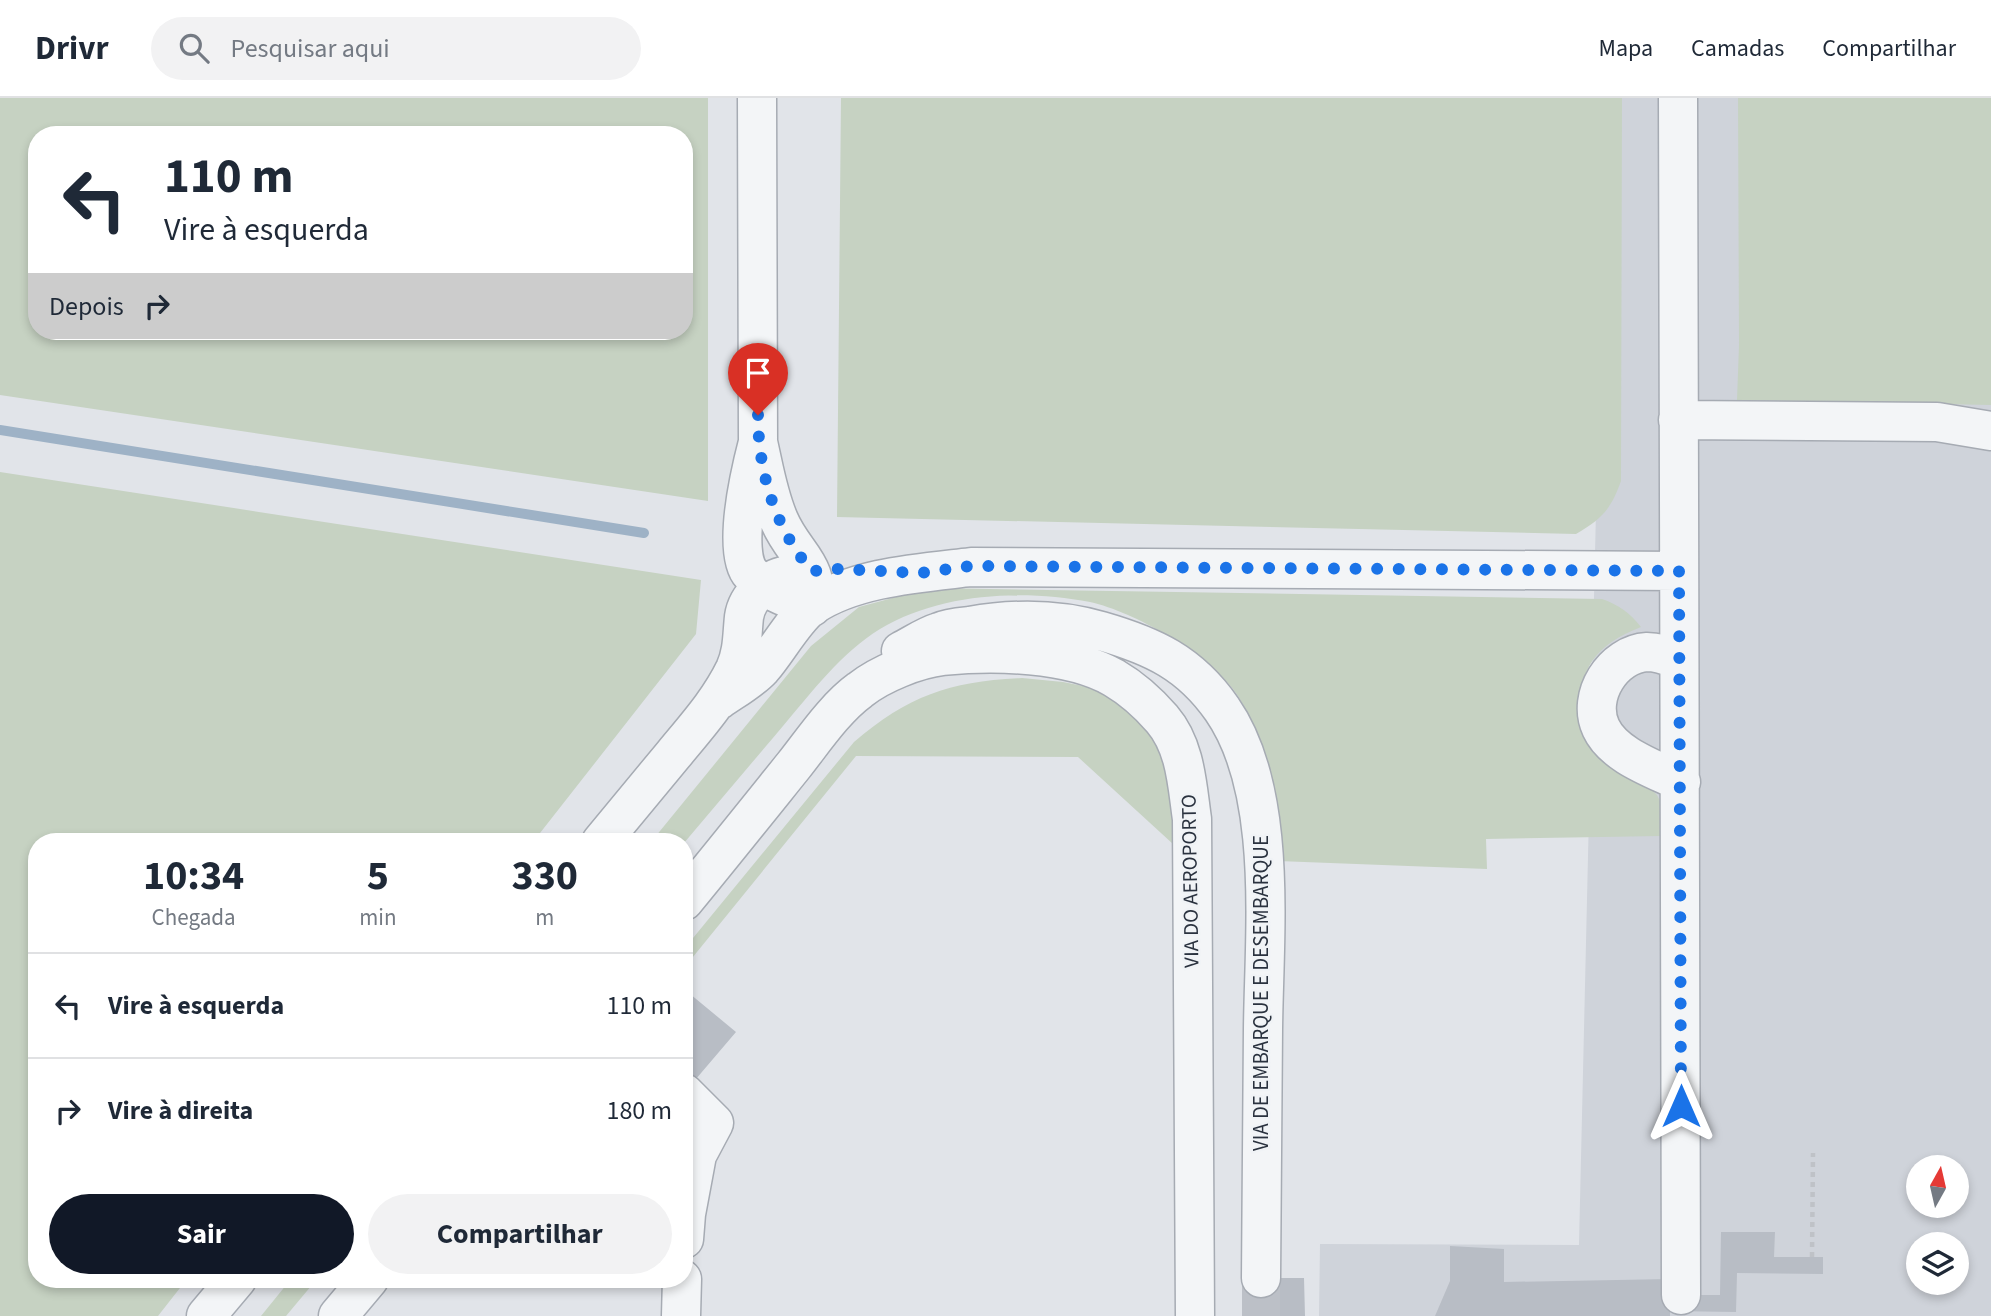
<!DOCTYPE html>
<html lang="pt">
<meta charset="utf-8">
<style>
body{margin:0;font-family:"Source Sans 3",sans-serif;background:#f2f2f3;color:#1f2937;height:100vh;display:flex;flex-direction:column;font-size:26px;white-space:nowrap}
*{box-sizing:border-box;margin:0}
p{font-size:23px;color:#747a83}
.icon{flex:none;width:38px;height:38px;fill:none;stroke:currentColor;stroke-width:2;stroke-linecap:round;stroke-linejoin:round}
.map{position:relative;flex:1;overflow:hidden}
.drawer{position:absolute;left:28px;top:735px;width:665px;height:455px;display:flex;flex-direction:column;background:#fff;border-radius:28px;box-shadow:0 4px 10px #0003}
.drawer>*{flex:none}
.banner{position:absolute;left:28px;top:28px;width:665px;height:214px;border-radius:28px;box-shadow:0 4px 10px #0003;background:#fff;color:#1f2937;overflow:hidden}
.needle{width:46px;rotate:8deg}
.tools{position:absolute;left:1906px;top:1057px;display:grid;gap:14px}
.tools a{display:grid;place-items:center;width:63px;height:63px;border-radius:50%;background:#fff;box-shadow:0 4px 10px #0003;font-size:35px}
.pin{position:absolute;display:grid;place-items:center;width:60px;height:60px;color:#fff;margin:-72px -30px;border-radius:50% 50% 50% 0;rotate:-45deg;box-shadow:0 0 7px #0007}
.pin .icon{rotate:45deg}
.me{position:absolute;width:77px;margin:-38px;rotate:0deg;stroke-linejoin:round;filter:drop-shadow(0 0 5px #0008)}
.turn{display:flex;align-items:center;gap:24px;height:147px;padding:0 21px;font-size:32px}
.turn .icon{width:91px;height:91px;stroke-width:2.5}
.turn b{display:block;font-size:49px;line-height:60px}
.then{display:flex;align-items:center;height:66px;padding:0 21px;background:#0003;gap:14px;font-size:26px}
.eta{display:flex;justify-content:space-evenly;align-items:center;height:119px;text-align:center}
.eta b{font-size:42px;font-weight:700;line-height:49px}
.action{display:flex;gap:14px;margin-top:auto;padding:14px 21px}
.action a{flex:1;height:80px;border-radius:42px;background:#111827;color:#fff;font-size:28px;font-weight:700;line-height:80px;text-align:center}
.action a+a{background:#f2f2f3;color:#1f2937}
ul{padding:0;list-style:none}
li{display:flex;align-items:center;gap:21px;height:105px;padding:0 21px;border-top:2px solid #e0e1e3}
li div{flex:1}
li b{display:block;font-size:26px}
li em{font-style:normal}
header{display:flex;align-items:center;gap:42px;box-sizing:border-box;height:98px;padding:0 35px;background:#fff;border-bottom:2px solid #e0e1e3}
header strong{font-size:33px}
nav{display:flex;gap:38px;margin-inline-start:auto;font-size:24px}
.search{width:490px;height:63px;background:#f2f2f3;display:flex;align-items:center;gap:18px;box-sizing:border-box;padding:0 24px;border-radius:38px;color:#747a83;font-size:26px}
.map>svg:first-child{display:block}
.built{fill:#cfd3da;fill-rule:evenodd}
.green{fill:#c6d2c2;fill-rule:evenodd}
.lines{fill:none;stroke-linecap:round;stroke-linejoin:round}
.stream{stroke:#9eb2c6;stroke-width:10}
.building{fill:#b8bdc5}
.minor-tunnel{stroke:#bcc0c7;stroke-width:38;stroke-dasharray:38 19;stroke-linecap:butt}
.minor-casing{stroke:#a6abb3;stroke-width:41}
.path{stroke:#bfc2c7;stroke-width:4.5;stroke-dasharray:5 5;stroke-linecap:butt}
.minor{stroke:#f3f5f7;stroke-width:38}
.route{stroke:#1a73e8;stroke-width:12;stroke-dasharray:0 21.6}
.labels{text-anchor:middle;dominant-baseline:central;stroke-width:5;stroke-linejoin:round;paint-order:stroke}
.street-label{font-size:21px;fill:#2a323f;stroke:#f0f3f6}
</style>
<header>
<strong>Drivr</strong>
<div class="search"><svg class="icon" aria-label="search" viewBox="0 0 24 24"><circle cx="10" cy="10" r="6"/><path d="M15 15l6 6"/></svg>Pesquisar aqui</div>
<nav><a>Mapa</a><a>Camadas</a><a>Compartilhar</a></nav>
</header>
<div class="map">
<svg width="1991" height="1218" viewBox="0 0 1991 1218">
<rect width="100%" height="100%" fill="#e1e4e9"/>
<!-- built -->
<path class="built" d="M 1599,0 L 1991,0 L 1991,1218 L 1319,1218 L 1320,1146 L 1579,1147 L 1596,413 ZM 1918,1069 L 1956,1069 L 1956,1108 L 1918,1108 ZM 1918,1146 L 1956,1146 L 1956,1185 L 1918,1185 Z"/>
<!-- green -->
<path class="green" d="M 0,0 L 708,0 L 708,403 L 0,297 ZM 37,37 L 684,37 L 684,233 L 37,233 Z
M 841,0 L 1622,0 L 1621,383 C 1611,411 1602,421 1576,436 L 837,419 Z
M 1738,0 L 1991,0 L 1991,307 L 1737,302 L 1739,247 Z
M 0,374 L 701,482 L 696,536 L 533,744 L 37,744 L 37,1181 L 187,1181 L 158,1218 L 0,1218 Z
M 930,490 L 1602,501 C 1619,507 1630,515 1641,529 C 1595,547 1579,570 1579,618 L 1657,697 L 1662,707 L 1662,738 L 1486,741 L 1487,771 L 1278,763 C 1269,709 1266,634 1233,591 C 1205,555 1135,514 1090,504 C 1023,491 940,495 880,531 C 842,554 811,595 783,628 C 750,667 717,706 684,745 L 651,744 L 811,548 L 859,509 Z
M 1022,580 L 1063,584 L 1098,591 L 1128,607 L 1163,644 L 1175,704 L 1173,746 L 1078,659 L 856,658 L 684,870 L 684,851 L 854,644 C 909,597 951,583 1022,580 Z
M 291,1181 L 317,1181 L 286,1218 L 261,1218 Z"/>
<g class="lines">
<!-- stream -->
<path class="stream" d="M 0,332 L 644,435"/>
</g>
<!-- building -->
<path class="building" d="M 684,891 L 736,934 L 684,995 Z
M 1721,1134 L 1775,1134 L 1774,1159 L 1823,1159 L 1823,1176 L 1737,1175 L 1736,1214 L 1670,1213 L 1670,1218 L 1435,1218 L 1450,1183 L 1450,1148 L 1504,1151 L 1504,1184 L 1670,1181 L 1670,1197 L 1720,1197 Z
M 1248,1180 L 1304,1180 L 1305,1218 L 1248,1218 Z"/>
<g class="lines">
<!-- minor-tunnel -->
<path class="minor-tunnel" d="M 1261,1180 L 1261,1218"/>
<!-- minor casing -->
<g class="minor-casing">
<path id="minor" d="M 757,0 L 758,344 C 751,371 731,455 751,476 C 767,494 790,501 812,509 C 822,467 794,458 779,422 C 768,397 764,370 758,344
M 1678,0 L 1681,1197
M 1678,322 L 1937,324 L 1991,333
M 901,553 C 913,547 926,538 939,534 C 948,530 960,529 970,528 C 1015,520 1057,520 1101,533 C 1153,548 1190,565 1222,611 C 1279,693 1264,835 1263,931 C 1262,1014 1262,1097 1261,1180
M 1679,562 C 1668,558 1659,554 1647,554 C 1613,556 1586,598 1601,630 C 1614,658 1655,671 1681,684
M 719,602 C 733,592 750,583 762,570 C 777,553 795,520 812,508 C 855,479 920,475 971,469 L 1679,473
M 601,744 C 625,715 649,686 673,657 C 696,629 719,604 735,571 C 743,553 742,537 744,519 C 747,498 768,480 788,477
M 684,803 C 721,758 757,713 794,667 C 813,643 835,610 860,592 C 880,576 917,561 943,558 C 993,553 1069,554 1114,580 C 1131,590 1149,606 1162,621 C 1186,649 1187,687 1192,721 L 1195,1218
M 684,995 L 714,1025 L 697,1057 L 686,1116 L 684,1141
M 206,1218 L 237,1181
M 338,1218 L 369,1181
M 681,1218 L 682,1181"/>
</g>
<!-- path -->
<path class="path" d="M 1812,1159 L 1813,1055"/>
<!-- minor -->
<use href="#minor" class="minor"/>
</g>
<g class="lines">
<!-- route -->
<path class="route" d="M 758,317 C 758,373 775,431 812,473 L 836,471 L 921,475 L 971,468 L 1679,473 L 1681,1008"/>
</g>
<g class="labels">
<!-- street labels -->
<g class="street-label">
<text transform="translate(1190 783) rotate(-91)">VIA DO AEROPORTO</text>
<text transform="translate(1261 895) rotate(-90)">VIA DE EMBARQUE E DESEMBARQUE</text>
</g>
</g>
</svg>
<div class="tools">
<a><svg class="needle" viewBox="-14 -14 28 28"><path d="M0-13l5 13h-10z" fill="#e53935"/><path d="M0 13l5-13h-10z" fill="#747a83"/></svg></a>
<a><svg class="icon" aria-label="layers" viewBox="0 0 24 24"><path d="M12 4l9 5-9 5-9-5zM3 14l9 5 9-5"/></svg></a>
</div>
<div class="pin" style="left:758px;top:317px;background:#d93025"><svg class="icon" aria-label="arrive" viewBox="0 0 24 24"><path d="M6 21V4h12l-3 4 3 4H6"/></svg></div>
<svg class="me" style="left:1681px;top:1008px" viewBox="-20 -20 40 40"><path d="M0-17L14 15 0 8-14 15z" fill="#1a73e8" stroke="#fff" stroke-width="4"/></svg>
<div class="banner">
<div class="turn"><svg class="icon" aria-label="left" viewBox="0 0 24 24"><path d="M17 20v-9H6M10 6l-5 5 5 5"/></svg><div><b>110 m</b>Vire à esquerda</div></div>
<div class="then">Depois<svg class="icon" aria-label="right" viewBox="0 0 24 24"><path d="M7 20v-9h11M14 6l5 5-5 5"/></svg></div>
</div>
<section class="drawer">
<div class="eta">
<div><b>10:34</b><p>Chegada</p></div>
<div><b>5</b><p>min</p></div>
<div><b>330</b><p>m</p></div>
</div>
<ul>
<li><svg class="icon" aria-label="left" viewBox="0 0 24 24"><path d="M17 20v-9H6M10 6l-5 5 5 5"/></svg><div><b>Vire à esquerda</b></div><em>110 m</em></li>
<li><svg class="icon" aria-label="right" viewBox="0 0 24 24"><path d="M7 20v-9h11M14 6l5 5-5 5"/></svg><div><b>Vire à direita</b></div><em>180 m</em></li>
</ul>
<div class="action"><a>Sair</a><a>Compartilhar</a></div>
</section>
</div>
